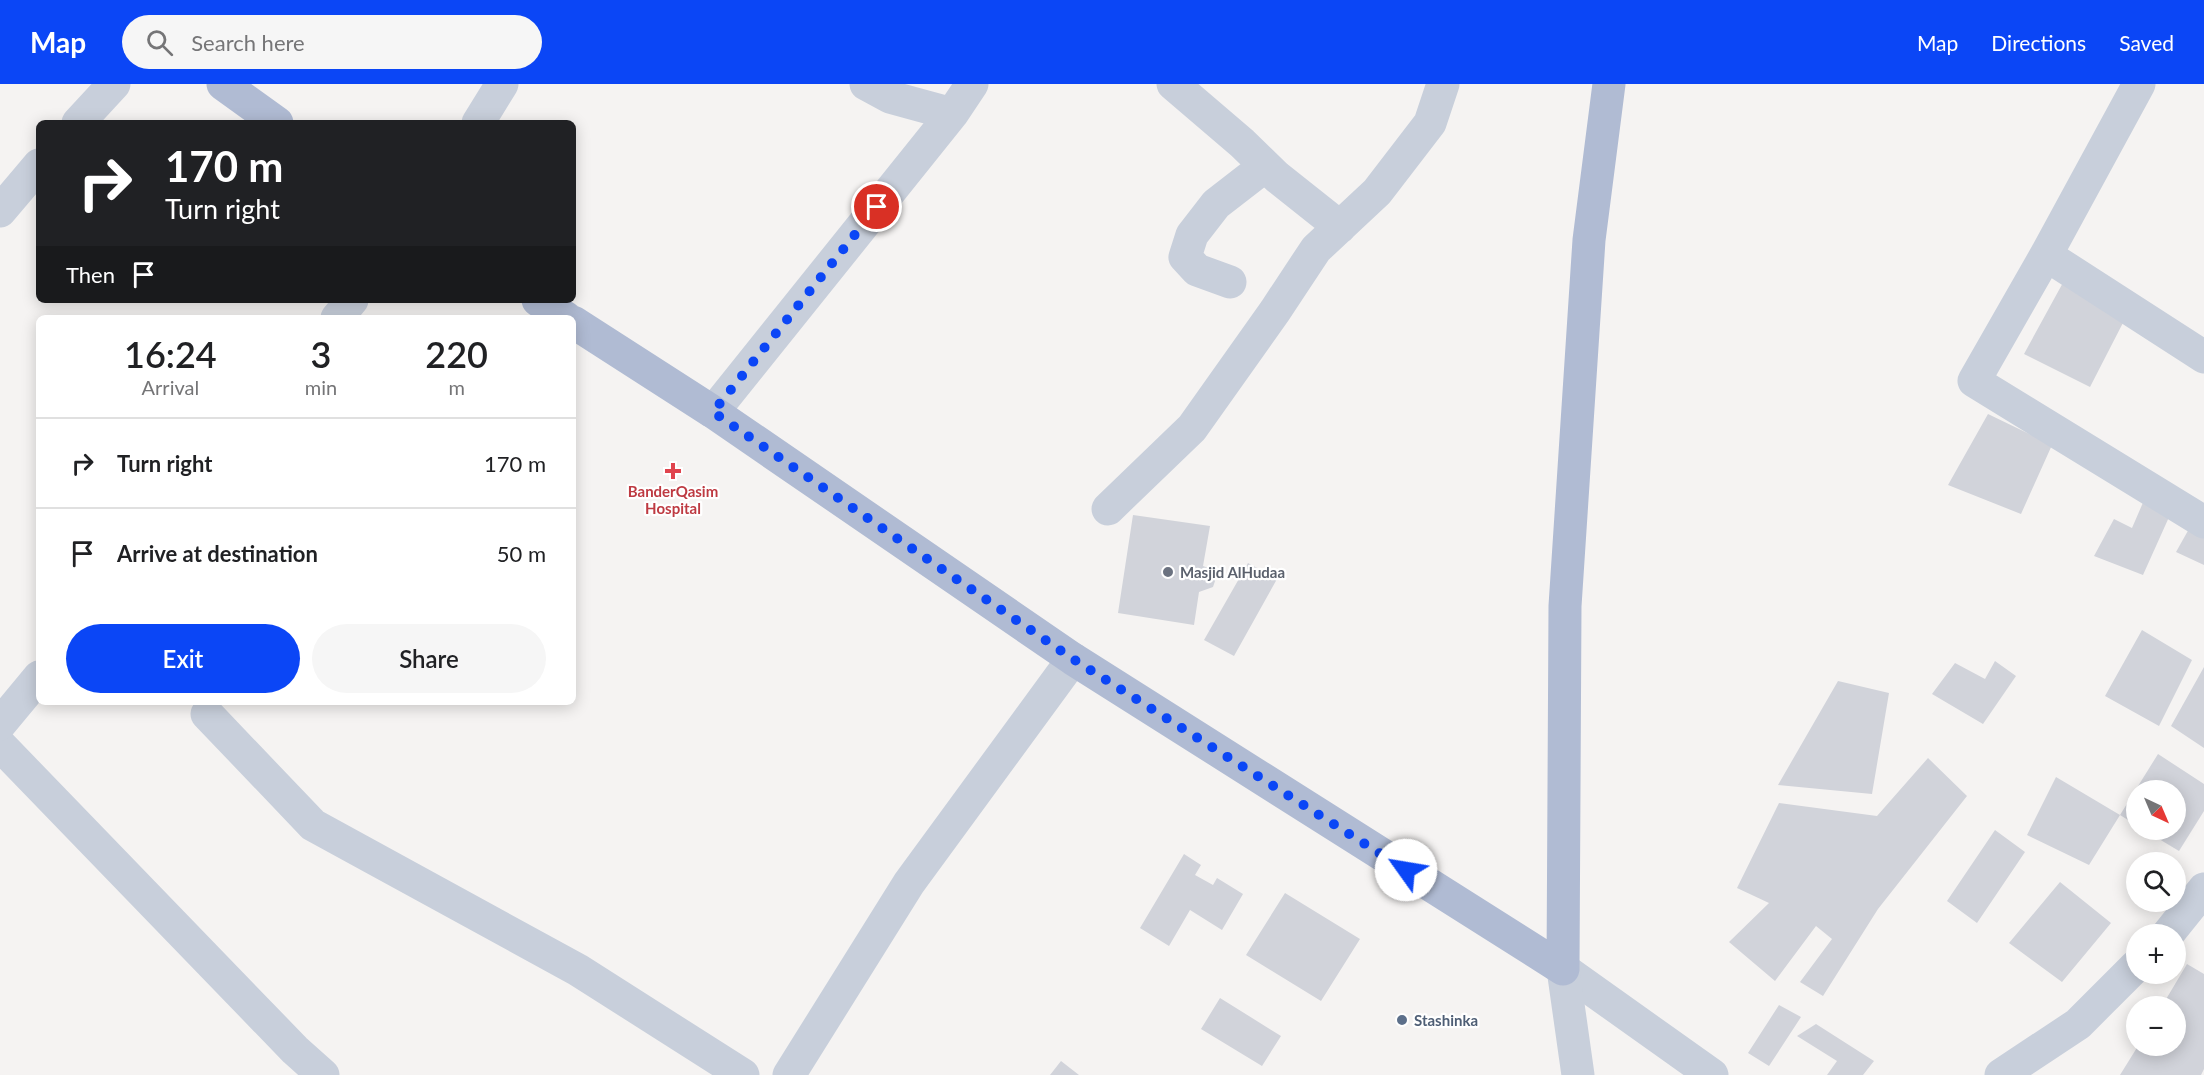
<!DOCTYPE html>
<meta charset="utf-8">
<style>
body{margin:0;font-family:Lato,sans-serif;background:#f6f6f6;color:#202124;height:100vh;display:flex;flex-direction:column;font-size:22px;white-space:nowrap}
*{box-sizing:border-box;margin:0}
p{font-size:20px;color:#757577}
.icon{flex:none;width:33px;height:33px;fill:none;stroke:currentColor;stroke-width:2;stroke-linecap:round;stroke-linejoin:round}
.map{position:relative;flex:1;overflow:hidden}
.sheet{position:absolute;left:36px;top:231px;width:540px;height:390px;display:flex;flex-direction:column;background:#fff;border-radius:9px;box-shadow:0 3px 15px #0003}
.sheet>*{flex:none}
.hud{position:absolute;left:36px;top:36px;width:540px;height:183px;border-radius:9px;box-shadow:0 3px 15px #0003;background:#202124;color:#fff;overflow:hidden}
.needle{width:39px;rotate:136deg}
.fabs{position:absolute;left:2126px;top:696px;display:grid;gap:12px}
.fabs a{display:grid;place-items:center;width:60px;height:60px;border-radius:50%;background:#fff;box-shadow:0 3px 15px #0003;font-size:30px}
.pin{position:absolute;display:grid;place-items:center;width:51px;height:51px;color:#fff;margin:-26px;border:3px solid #fff;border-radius:50%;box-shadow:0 2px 6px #0007}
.me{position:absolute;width:66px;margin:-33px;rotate:302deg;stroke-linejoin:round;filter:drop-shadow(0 0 4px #0008)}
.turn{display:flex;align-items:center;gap:21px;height:126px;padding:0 30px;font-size:27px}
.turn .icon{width:78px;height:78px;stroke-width:2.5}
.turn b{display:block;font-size:42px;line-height:51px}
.then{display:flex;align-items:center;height:57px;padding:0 30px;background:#0003;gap:12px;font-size:22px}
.eta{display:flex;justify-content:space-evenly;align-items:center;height:102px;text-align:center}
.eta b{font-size:36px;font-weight:600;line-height:42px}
.cta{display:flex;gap:12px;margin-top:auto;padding:12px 30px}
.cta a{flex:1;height:69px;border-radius:36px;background:#0b46f6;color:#fff;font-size:24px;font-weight:600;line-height:69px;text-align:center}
.cta a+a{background:#f6f6f6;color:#202124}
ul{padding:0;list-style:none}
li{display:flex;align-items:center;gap:18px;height:90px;padding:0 30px;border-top:2px solid #e0e0e0}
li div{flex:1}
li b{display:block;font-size:22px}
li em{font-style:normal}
header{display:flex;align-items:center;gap:36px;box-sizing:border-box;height:84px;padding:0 30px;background:#0b46f6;color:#fff}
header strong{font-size:28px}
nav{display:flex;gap:33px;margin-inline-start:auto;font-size:21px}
.search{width:420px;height:54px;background:#f6f6f6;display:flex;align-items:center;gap:15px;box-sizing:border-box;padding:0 21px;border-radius:33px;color:#757577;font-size:22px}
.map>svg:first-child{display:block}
.building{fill:#d1d3da}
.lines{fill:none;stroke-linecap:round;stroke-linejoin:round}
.minor{stroke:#c8cfdb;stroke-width:33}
.tertiary{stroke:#c8cfdb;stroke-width:33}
.primary{stroke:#b0bbd3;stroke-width:33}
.route{stroke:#0b46f6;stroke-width:10;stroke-dasharray:0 18}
.health-dot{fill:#e0444e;stroke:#fff;stroke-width:2}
.worship-dot{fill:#6b7280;stroke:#fff;stroke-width:2}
.service-dot{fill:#5c6f8a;stroke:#fff;stroke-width:2}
.labels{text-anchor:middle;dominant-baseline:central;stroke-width:4.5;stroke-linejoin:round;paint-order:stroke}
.health-label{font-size:15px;font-weight:bold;fill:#be3a42;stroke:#fff}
.worship-label{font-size:15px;font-weight:bold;fill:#5b616d;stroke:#fff;text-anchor:start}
.service-label{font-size:15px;font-weight:bold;fill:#4e5e75;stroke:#fff;text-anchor:start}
</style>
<header>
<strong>Map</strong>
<div class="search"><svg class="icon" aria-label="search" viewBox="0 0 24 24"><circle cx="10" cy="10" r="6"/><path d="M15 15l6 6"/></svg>Search here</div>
<nav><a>Map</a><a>Directions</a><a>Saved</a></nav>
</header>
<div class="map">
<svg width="2204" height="991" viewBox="0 0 2204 991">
<rect width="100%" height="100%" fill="#f5f3f2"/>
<!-- building -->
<path class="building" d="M 2065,195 L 2127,231 L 2090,303 L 2024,270 Z
M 1988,330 L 2052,361 L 2021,430 L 1948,401 Z
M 2148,407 L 2174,422 L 2143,491 L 2094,472 L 2114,435 L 2132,444 Z
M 1133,431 L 1210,442 L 1203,482 L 1211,485 L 1214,491 L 1215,497 L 1213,503 L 1199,508 L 1194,541 L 1118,529 Z
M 2194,436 L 2204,442 L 2204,481 L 2176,468 Z
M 1248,479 L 1277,495 L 1234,572 L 1204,556 Z
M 2142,546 L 2192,576 L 2159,642 L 2105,612 Z
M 1995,577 L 2016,592 L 1983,640 L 1932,610 L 1955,579 L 1985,595 Z
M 2204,583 L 2204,664 L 2171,642 Z
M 1838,597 L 1889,609 L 1872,710 L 1778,701 Z
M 2158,670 L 2204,700 L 2204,727 L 2179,767 L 2144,746 L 2175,746 L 2175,706 L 2136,706 L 2136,741 L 2120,731 Z
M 1928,674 L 1967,712 L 1878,825 L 1823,912 L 1800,898 L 1832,855 L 1816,842 L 1775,897 L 1729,858 L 1769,819 L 1737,804 L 1779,719 L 1877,732 Z
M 2056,693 L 2120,731 L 2089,781 L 2027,751 Z
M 1995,746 L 2025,768 L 1977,839 L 1947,817 Z
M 1184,770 L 1201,781 L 1195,791 L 1213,801 L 1217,794 L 1243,810 L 1222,846 L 1190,826 L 1169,862 L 1140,844 Z
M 2060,798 L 2111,839 L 2062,898 L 2009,859 Z
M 1285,809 L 1360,855 L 1321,917 L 1246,871 Z
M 2187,880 L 2204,890 L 2204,985 L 2201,991 L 2120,991 L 2138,962 L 2175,962 L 2175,922 L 2162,922 Z
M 1220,914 L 1281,952 L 1262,982 L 1201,945 Z
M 1779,921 L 1801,933 L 1769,982 L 1748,969 Z
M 1816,940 L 1874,977 L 1863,991 L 1827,991 L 1837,977 L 1797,952 Z
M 1061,977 L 1079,991 L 1050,991 Z"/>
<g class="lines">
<!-- minor -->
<path class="minor" d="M 866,0 L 890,13 L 952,30
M 1173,0 L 1242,59 L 1277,93 L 1340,143
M 2139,0 L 2046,171 L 1974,297 L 2204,438
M 78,39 L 114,0
M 0,127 L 39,81
M 2046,171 L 2204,273
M 1230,198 L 1197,186 L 1185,173 L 1192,151 L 1216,120 L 1265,82
M 713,328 L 952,30 L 972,0
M 1108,425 L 1192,344 L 1275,227 L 1316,165 L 1377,108 L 1430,39 L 1443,0
M 207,630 L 313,741 L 578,886 L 743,991
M 0,661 L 295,966 L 323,991
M 2168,850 L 2204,805
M 1563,885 L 1712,991
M 789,991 L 909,799 L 1073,575
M 2001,991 L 2078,940 L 2136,882"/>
<!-- tertiary -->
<path class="tertiary" d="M 478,39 L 502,0
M 337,234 L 352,216
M 0,640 L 39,593
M 1563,885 L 1578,991"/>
<!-- primary -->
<path class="primary" d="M 223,0 L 277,39
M 538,216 L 566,234
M 573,238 L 713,328 L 1073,575 L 1563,885
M 1563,885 L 1565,522 L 1589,156 L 1609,0"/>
</g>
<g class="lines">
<!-- route -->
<path class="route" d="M 877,123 L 713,328 L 1073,575 L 1406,786"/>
</g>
<!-- markers -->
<path class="health-dot" d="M670 378h6v6h6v6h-6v6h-6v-6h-6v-6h6z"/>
<circle class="worship-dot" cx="1168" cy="488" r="6"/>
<circle class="service-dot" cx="1402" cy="936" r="6"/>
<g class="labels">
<!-- health labels -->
<g class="health-label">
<text x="673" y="407">BanderQasim<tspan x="673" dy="17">Hospital</tspan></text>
</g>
<!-- worship labels -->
<g class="worship-label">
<text x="1180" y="488">Masjid AlHudaa</text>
</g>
<!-- service labels -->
<g class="service-label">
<text x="1414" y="936">Stashinka</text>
</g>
</g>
</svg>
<div class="fabs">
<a><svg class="needle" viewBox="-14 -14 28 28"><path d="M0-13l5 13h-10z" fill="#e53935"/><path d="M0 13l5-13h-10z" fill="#757577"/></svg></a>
<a><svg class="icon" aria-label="search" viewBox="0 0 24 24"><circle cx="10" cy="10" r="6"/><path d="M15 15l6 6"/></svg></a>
<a>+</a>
<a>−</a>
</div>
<div class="pin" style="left:877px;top:123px;background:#d93025"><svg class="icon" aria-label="arrive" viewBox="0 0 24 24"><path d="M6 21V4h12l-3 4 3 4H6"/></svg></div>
<svg class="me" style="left:1406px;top:786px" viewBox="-20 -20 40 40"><circle r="19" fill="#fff"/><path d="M0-13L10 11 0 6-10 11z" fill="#0b46f6"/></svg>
<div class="hud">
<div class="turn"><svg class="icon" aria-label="right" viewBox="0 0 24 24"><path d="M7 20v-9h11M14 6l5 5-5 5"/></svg><div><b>170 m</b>Turn right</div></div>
<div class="then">Then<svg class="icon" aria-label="arrive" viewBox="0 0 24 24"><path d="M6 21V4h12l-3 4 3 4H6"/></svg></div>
</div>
<section class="sheet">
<div class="eta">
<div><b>16:24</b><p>Arrival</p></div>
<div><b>3</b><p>min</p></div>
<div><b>220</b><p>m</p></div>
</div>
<ul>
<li><svg class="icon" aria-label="right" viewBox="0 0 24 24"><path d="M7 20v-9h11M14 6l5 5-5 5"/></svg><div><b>Turn right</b></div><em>170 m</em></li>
<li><svg class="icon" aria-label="arrive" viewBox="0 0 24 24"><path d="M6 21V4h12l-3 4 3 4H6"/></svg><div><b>Arrive at destination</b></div><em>50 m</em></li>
</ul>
<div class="cta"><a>Exit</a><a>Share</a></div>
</section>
</div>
